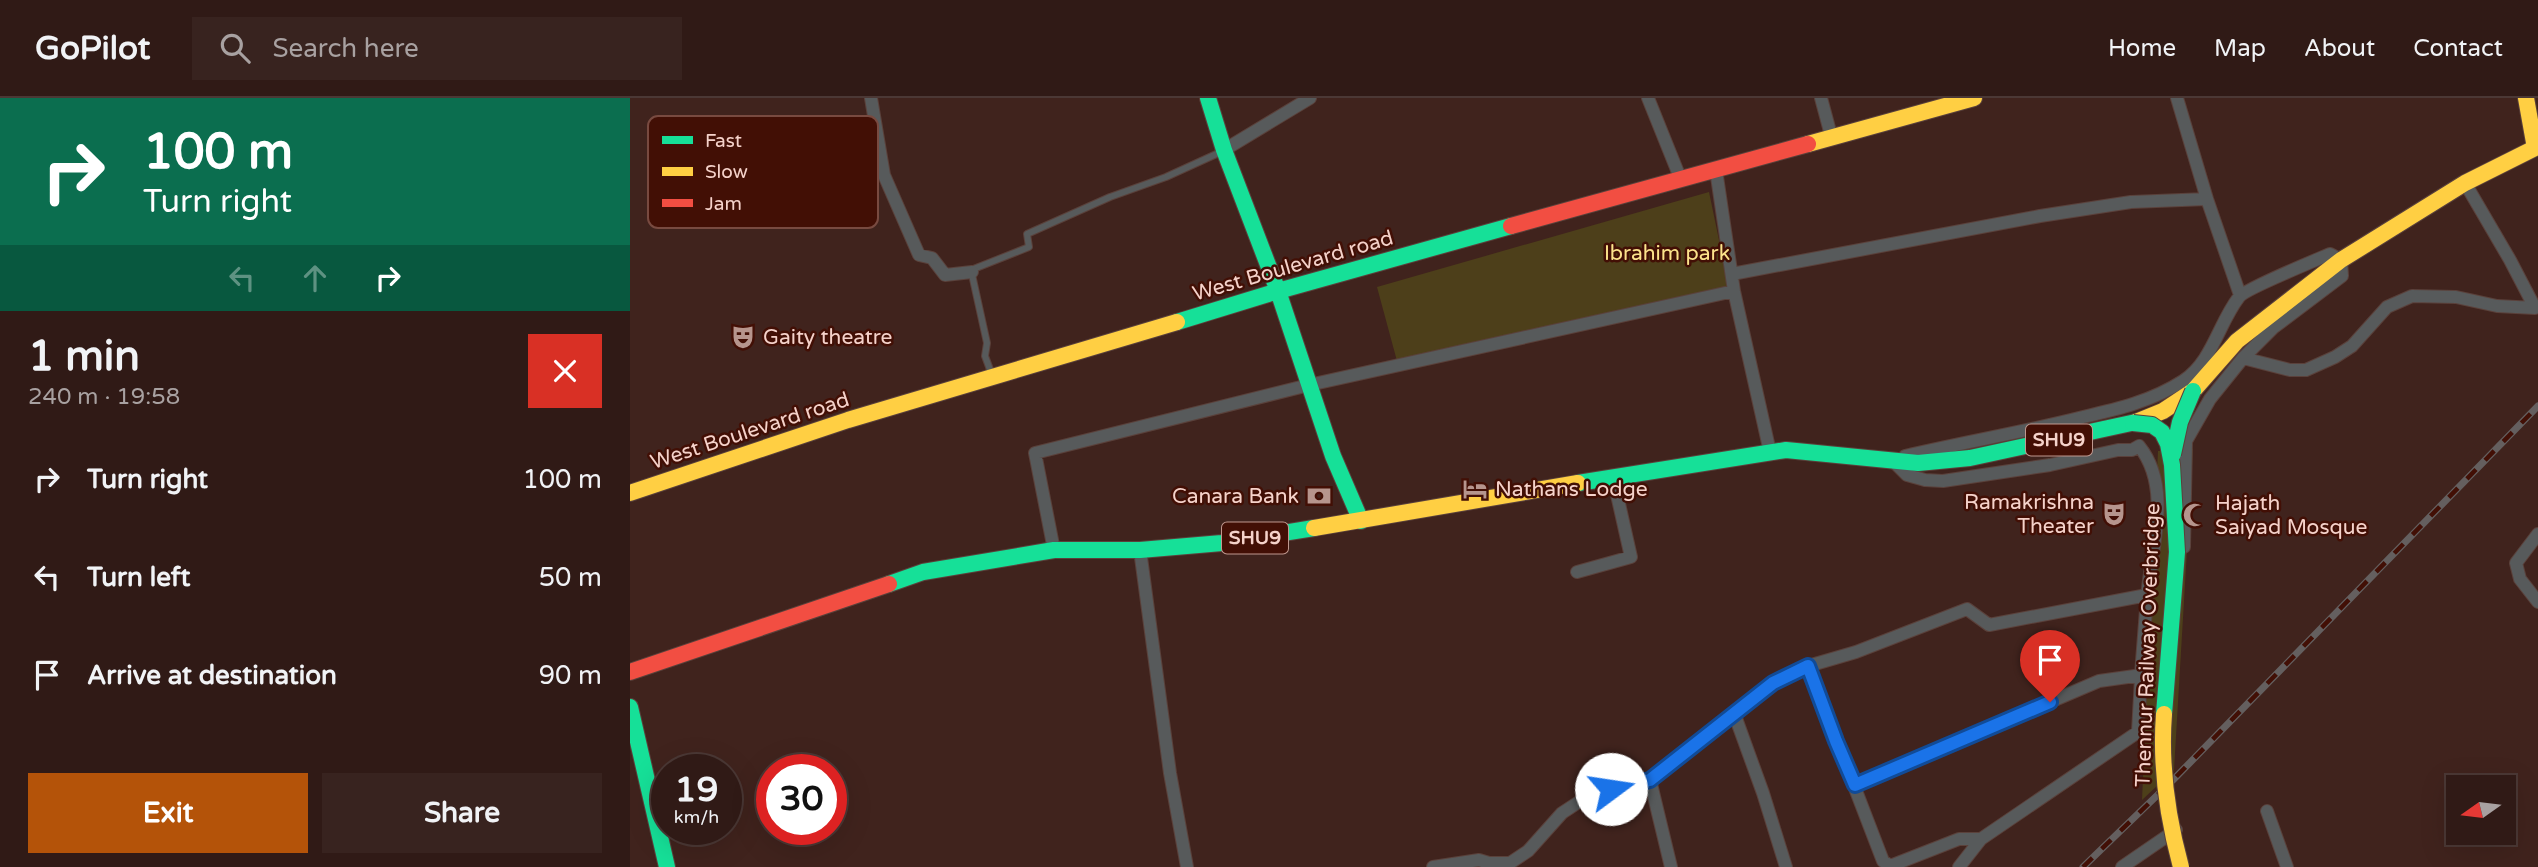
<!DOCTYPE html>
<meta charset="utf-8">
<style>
body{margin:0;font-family:"Varela Round",sans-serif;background:#38231f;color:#f1f3f6;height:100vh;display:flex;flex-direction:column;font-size:26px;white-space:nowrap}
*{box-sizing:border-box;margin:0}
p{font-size:23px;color:#a8a1a1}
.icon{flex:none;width:38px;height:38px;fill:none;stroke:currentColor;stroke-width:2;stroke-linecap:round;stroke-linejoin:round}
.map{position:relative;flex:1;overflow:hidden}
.side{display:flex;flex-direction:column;background:#301a16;width:630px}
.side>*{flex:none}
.banner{background:#0b6e4f;color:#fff;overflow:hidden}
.needle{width:46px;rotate:256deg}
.buttons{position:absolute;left:1816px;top:677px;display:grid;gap:14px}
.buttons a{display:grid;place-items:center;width:70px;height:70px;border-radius:0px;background:#301a16;box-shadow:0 7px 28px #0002,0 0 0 2px #4b3835;font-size:35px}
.speed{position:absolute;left:21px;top:656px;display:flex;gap:14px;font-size:35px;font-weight:700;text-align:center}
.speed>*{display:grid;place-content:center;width:91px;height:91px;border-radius:50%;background:#301a16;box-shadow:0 7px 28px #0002,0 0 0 2px #4b3835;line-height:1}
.speed small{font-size:18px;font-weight:400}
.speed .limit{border:10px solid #d22;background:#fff;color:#111}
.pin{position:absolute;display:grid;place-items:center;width:60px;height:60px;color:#fff;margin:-72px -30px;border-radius:50% 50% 50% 0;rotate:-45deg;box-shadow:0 0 7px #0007}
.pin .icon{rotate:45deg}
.me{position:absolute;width:77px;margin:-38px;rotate:76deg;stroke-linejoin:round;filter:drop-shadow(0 0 5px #0008)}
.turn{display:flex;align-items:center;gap:24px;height:147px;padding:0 28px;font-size:32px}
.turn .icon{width:91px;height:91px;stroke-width:2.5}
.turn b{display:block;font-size:49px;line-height:60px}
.lanes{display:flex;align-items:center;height:66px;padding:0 28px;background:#0003;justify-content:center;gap:35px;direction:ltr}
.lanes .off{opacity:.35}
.round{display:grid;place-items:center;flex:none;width:74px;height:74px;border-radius:0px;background:#38231f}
.headline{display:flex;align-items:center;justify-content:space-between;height:119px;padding:0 28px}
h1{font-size:42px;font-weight:700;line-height:52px}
.cta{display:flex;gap:14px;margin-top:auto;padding:14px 28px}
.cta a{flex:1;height:80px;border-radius:0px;background:#b45309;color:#fff;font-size:28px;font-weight:700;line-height:80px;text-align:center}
.cta a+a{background:#38231f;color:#f1f3f6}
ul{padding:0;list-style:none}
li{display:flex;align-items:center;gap:21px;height:98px;padding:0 28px}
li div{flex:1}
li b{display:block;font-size:26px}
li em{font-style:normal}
header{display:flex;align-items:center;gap:42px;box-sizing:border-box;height:98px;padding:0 35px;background:#301a16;border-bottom:2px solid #4b3835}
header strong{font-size:33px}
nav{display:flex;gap:38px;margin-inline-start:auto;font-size:24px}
.search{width:490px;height:63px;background:#38231f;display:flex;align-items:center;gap:18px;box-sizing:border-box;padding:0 24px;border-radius:0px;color:#a8a1a1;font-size:26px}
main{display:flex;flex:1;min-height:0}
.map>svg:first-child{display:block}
.green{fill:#4d3f1a}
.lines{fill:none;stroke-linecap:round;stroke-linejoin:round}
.lane-casing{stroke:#5a413b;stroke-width:8}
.street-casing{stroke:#5a413b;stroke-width:14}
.fast-casing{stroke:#5a413b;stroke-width:18}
.slow-casing{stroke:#5a413b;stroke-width:18}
.jam-casing{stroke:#5a413b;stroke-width:18}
.lane{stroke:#575a5b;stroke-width:6}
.street{stroke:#575a5b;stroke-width:12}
.fast{stroke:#16e098;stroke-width:16}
.slow{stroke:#ffcf43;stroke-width:16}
.jam{stroke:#f24e42;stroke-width:16}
.rail-casing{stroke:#645f5f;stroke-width:7}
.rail{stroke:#420f05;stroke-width:4.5;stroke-dasharray:13;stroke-linecap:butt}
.fast-bridge-casing{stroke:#5a413b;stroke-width:18;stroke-linecap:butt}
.slow-bridge-casing{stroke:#5a413b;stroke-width:18;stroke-linecap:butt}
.fast-bridge{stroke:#16e098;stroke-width:16}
.slow-bridge{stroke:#ffcf43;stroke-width:16}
.route-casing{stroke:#114b97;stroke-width:18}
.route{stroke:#1a73e8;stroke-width:12}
.labels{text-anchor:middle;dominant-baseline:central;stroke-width:5;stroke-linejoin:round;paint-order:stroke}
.shield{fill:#420f05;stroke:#bf988f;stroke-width:2}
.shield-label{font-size:19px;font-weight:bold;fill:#f5d2ca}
.park-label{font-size:21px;fill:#fce38b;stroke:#420f05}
.street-label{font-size:21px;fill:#f5d2ca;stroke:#420f05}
.poi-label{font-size:21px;fill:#f5d2ca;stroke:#420f05;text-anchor:start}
.key{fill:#420f05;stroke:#784a40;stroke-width:2}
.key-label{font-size:19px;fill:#f5d2ca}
</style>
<header>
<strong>GoPilot</strong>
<div class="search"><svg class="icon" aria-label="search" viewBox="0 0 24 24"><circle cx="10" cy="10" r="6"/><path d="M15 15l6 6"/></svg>Search here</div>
<nav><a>Home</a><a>Map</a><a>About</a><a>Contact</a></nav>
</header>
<main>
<section class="side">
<div class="banner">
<div class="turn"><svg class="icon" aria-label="right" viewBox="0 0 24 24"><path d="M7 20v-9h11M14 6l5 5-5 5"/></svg><div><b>100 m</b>Turn right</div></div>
<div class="lanes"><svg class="icon off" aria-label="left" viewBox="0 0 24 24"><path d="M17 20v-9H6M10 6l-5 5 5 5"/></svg><svg class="icon off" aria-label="ahead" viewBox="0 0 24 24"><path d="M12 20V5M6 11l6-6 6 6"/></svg><svg class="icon" aria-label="right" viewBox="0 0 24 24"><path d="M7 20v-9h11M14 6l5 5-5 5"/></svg></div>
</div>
<div class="headline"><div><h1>1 min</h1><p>240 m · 19:58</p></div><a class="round" style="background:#d93025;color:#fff"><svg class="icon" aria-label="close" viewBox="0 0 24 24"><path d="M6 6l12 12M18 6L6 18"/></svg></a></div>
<ul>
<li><svg class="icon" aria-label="right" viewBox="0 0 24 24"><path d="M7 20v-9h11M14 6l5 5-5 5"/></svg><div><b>Turn right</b></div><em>100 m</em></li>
<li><svg class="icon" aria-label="left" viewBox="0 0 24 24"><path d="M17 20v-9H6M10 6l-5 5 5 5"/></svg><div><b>Turn left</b></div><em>50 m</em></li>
<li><svg class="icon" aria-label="arrive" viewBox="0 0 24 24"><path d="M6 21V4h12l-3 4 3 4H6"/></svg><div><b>Arrive at destination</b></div><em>90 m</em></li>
</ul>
<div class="cta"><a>Exit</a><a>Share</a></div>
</section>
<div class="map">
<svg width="1908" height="769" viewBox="0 0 1908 769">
<rect width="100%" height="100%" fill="#40231d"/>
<!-- green -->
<path class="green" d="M 1079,94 L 1099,190 L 767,263 L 747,189 Z
M 1563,351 L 1544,672 L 1512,702 L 1528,353 Z"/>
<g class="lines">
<!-- lane casing -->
<g class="lane-casing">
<path id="lane" d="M 362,277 L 355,258 L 357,245 L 341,172 L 399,149 L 397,136 L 480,99 L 536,79 L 593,53"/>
</g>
<!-- street casing -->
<g class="street-casing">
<path id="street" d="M 241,0 L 254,77 L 289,157 L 302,160 L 315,177 L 342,174
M 1018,0 L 1051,82
M 1191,0 L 1202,41
M 1547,0 L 1577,101 L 1610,197
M 594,52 L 680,0
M 1086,72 L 1104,193 L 1140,354
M 1102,176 L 1410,118 L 1501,104 L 1577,101
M 1613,260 L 1660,272 L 1676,272 L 1705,259 L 1722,248 L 1757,209 L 1782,198 L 1826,199 L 1867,208 L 1905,210 L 1880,162 L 1835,85
M 1275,358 C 1334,344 1394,334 1453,319 C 1488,311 1522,303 1553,283 C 1583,263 1588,226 1609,199 C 1615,191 1686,162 1700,156 L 1711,162 L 1712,178 L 1643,230 L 1613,260 L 1580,301 L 1556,343 L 1554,449
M 1264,364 L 1277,377 L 1295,382 L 1313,383 L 1420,367 L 1488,352 L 1502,352 L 1509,348 C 1543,390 1521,451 1517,499 C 1513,544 1510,589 1508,634 L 1351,741 L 1329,769
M 1908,436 L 1886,465 L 1890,481 L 1908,504
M 424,452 L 405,355 L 679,287 L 1104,193
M 510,452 L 540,675 L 557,769
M 947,474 L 1001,459 L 983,379
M 1178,568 L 1253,763 L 1260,768 L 1329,741 L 1351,741
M 1104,615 L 1133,695 L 1156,769
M 1020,682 L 1041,769
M 1225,687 L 1469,583 L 1512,577
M 1637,713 L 1657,769
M 803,769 L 849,762 L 859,765 L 880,765 L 898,753 L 932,715 L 961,696 L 1020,682 L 1143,585 L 1178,568 L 1226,554 L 1337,511 L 1359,527 L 1517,497
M 1492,769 L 1546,732"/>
</g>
<!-- fast casing -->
<g class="fast-casing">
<path id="fast" d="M 578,0 L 594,52 L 648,193 L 703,358 L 731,423
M 547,224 L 648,193 L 881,128
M 948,385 L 1156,352 L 1288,365 L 1340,360 L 1506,324
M 259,486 L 293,474 L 424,452 L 510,452 L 592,445 L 684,430
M 0,609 L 37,769"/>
</g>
<!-- slow casing -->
<g class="slow-casing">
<path id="slow" d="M 1178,46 L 1344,0
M 1506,324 L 1533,313 L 1563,293 L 1607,243 L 1711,162 L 1835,85 L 1905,50 L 1896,0
M 0,395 L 218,322 L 547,224
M 684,430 L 948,385"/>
</g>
<!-- jam casing -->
<g class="jam-casing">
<path id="jam" d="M 881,128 L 1178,46
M 0,574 L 259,486"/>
</g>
<!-- lane -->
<use href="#lane" class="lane"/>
<!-- street -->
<use href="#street" class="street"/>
<!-- fast -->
<use href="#fast" class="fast"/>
<!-- slow -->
<use href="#slow" class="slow"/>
<!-- jam -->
<use href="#jam" class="jam"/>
<!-- rail casing -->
<g class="rail-casing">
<path id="rail" d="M 1453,769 L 1543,682 L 1908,308"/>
</g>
<!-- rail -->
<use href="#rail" class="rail"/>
<!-- fast-bridge casing -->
<g class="fast-bridge-casing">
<path id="fast-bridge" d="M 1503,325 L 1522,327 L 1532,334 L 1538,346 L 1542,367 L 1547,454 L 1534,616
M 1543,356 L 1550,324 L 1563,293"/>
</g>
<!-- slow-bridge casing -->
<g class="slow-bridge-casing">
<path id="slow-bridge" d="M 1534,616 C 1530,669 1537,718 1551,769"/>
</g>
<!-- fast-bridge -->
<use href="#fast-bridge" class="fast-bridge"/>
<!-- slow-bridge -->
<use href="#slow-bridge" class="slow-bridge"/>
</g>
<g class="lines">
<!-- route casing -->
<g class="route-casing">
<path id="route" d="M 981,691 L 1020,682 L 1143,585 L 1178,568 L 1206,643 L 1225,687 L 1420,604"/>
</g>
<!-- route -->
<use href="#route" class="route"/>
</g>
<!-- icons -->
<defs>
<g id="theatre-bare" transform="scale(1.89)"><path d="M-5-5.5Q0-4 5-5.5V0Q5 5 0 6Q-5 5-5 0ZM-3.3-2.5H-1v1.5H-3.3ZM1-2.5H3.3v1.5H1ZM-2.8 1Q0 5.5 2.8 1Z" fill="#b6958d" stroke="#420f05" stroke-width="2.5" paint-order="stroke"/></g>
<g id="hotel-bare" transform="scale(1.89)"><path d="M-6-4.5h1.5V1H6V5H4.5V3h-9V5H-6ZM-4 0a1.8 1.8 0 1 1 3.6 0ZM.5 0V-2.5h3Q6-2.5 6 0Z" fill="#b6958d" stroke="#420f05" stroke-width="2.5" paint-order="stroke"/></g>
<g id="bank-bare" transform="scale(1.89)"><path d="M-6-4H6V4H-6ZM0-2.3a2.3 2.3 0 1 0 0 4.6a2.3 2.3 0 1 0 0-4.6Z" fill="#b6958d" stroke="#420f05" stroke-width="2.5" paint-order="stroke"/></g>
<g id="mosque-bare" transform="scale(1.89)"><path d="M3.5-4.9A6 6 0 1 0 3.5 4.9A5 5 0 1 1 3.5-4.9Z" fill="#b6958d" stroke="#420f05" stroke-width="2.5" paint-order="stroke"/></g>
</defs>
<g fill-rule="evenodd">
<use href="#theatre-bare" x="113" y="239"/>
<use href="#hotel-bare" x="845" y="391"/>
<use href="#bank-bare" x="689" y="398"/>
<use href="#theatre-bare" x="1484" y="416"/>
<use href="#mosque-bare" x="1565" y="417"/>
</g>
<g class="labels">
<!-- shield labels -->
<g class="shield">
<rect x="1396" y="326.5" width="66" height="31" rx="5"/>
<rect x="592" y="424.5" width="66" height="31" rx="5"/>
</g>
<g class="shield-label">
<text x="1429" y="342">SHU9</text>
<text x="625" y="440">SHU9</text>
</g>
<!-- park labels -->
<g class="park-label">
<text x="1037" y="155">Ibrahim park</text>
</g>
<!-- street labels -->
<g class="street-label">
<text transform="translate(663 168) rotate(-16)">West Boulevard road</text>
<text transform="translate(120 333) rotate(-18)">West Boulevard road</text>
<text transform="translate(1518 547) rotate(-88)">Thennur Railway Overbridge</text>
</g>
<!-- poi labels -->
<g class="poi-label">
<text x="133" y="239">Gaity theatre</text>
<text x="865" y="391">Nathans Lodge</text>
<text x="669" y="398" text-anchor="end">Canara Bank</text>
<text x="1464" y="404" text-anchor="end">Ramakrishna<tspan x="1464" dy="24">Theater</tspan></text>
<text x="1585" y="405">Hajath<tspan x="1585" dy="24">Saiyad Mosque</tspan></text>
</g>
</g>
<!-- legend -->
<rect x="18" y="18" width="230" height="112" rx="10" class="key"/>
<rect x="32" y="38" width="31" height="8" fill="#16e098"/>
<rect x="32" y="69" width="31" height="9" fill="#ffcf43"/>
<rect x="32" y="101" width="31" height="8" fill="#f24e42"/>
<g class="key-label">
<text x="75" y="49">Fast</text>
<text x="75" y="80">Slow</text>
<text x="75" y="112">Jam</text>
</g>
</svg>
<div class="buttons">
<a><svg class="needle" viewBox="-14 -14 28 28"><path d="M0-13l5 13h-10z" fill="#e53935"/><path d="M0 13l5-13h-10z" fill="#a8a1a1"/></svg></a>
</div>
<div class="speed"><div>19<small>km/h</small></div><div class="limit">30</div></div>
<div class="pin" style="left:1420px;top:604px;background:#d93025"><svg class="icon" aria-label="arrive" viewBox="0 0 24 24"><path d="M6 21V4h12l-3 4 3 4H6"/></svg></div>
<svg class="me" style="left:981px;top:691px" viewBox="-20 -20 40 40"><circle r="19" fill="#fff"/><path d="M0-13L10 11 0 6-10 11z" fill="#1a73e8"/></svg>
</div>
</main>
